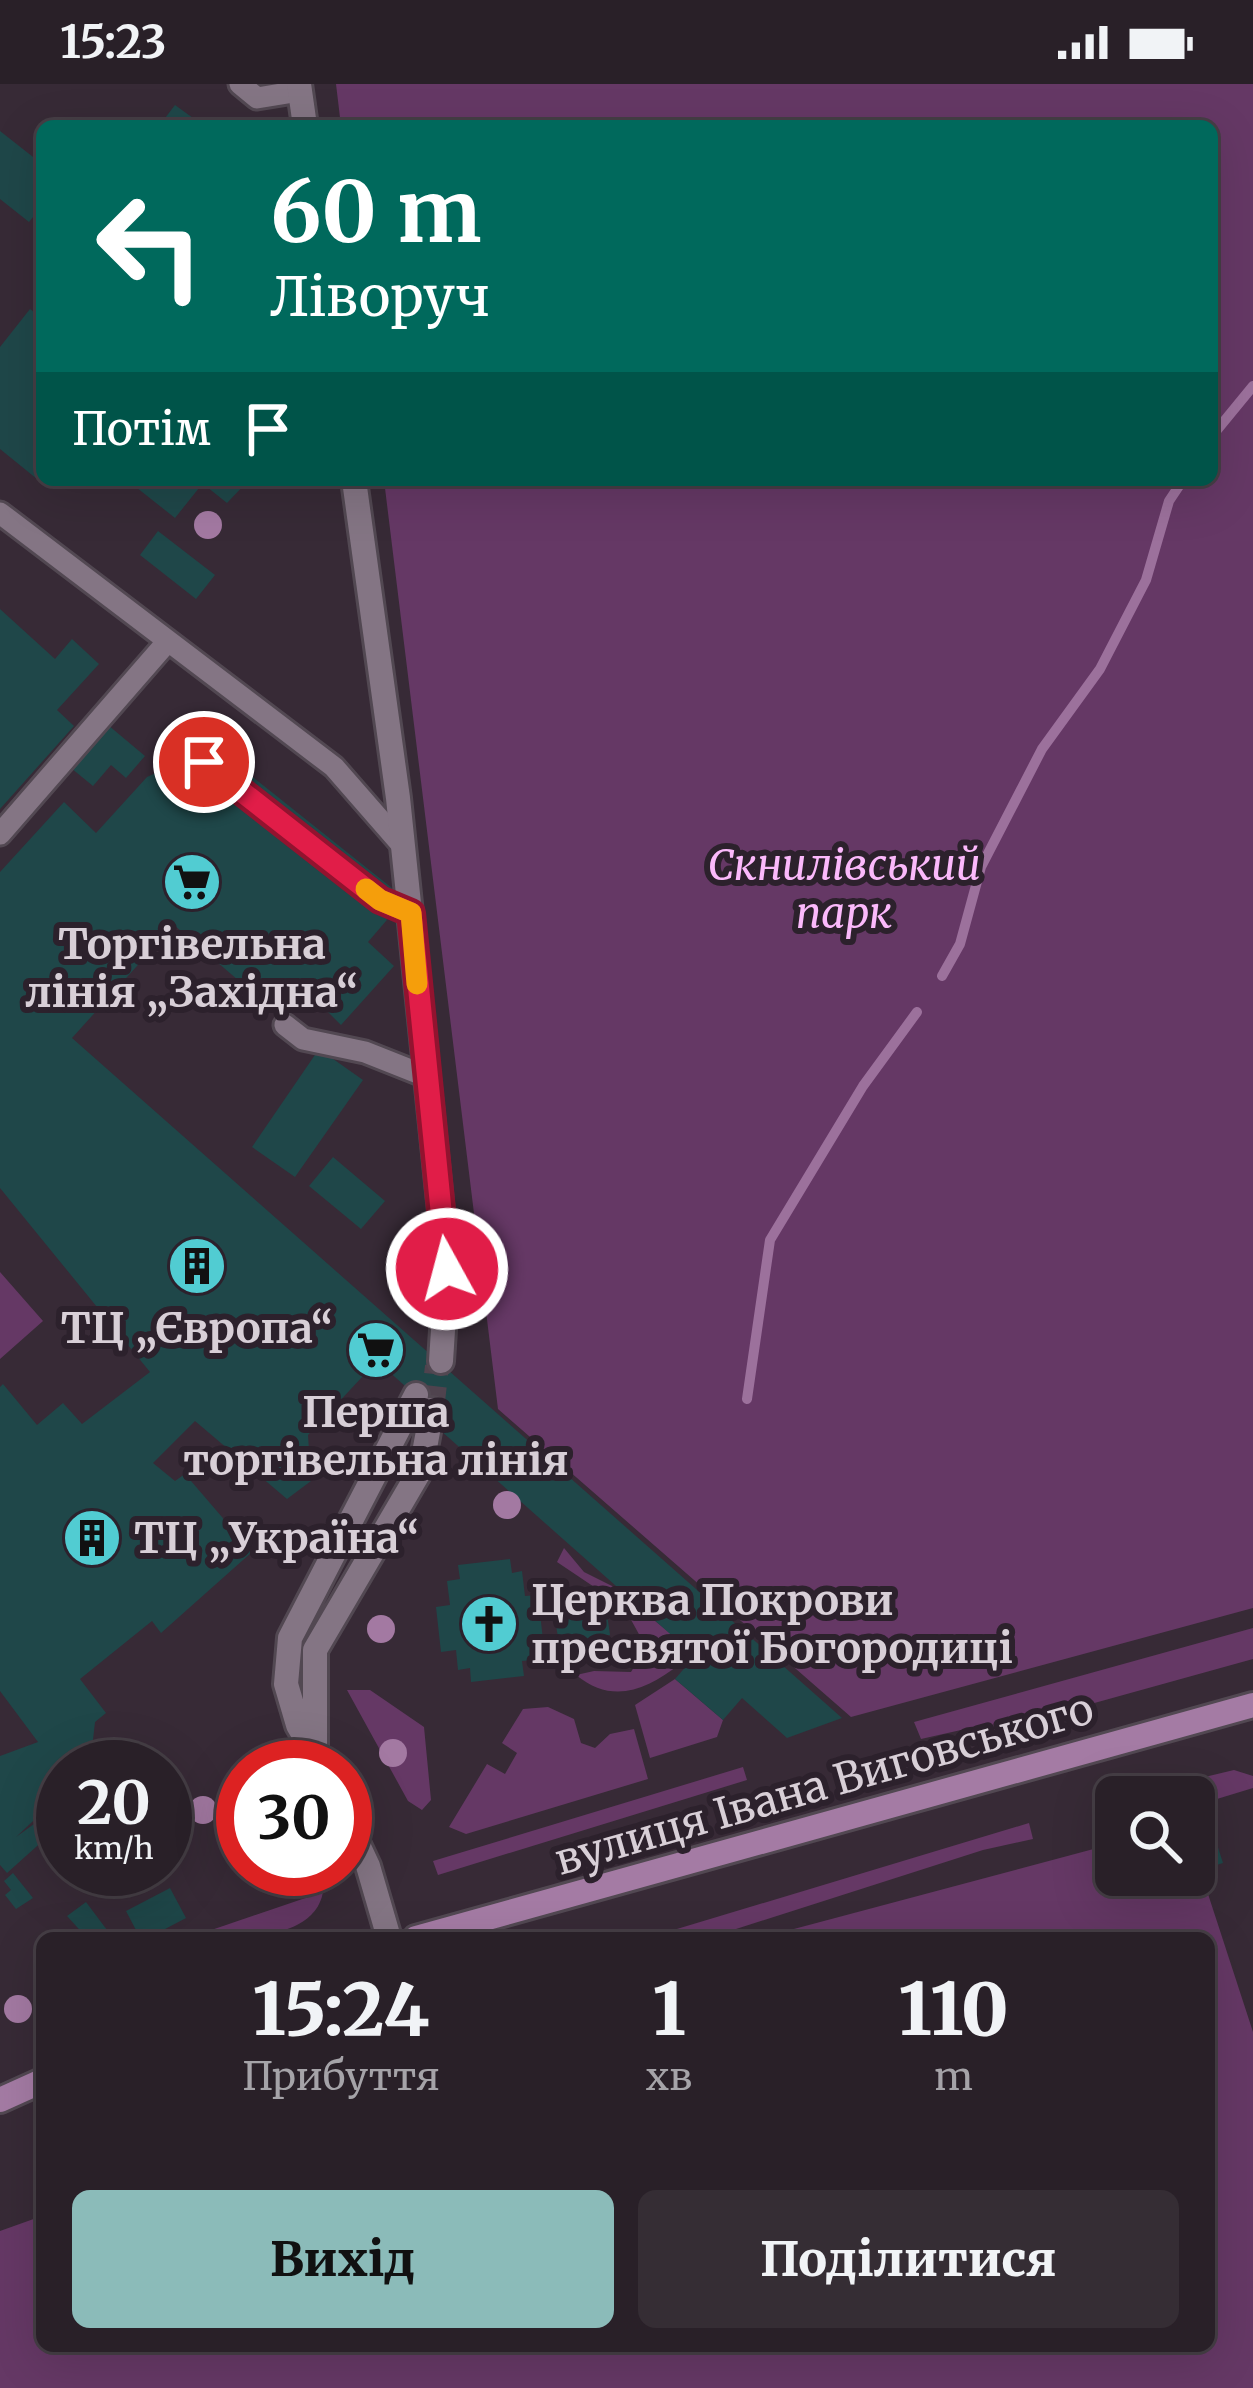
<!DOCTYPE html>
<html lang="uk">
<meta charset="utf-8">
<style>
body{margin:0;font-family:Merriweather,serif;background:#352d34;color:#f1f3f6;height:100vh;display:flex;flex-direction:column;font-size:45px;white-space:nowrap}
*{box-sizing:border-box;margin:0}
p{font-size:39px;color:#a5a3a8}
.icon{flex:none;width:66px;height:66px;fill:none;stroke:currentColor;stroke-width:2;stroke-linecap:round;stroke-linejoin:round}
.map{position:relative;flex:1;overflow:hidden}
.sheet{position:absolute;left:36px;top:1848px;width:1179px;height:420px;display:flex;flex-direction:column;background:#292028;border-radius:18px;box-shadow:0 12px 48px #0002,0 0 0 3px #453e45}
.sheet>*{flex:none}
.hud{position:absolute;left:36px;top:36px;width:1182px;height:366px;border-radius:18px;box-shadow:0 12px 48px #0002,0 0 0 3px #453e45;background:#00695c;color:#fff;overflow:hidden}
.buttons{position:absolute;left:1095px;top:1692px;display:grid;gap:24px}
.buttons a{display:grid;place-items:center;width:120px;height:120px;border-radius:18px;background:#292028;box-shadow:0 12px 48px #0002,0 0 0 3px #453e45;font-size:60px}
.speed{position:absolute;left:36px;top:1656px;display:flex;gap:24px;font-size:60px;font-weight:700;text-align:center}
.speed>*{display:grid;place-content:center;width:156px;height:156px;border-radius:50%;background:#292028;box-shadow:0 12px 48px #0002,0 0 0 3px #453e45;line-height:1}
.speed small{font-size:30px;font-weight:400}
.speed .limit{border:18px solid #d22;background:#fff;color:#111}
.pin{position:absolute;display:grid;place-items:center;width:102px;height:102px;color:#fff;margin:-51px;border:6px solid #fff;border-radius:50%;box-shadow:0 3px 12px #0007}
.me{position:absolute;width:132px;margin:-66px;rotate:353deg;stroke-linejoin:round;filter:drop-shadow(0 0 9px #0008)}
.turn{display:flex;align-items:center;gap:42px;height:252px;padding:0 36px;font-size:54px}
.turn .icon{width:156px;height:156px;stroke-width:2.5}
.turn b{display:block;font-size:84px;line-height:102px}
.then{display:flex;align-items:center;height:114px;padding:0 36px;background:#0003;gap:24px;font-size:45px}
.eta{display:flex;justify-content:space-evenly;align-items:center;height:204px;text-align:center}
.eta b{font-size:72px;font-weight:800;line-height:84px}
.cta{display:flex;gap:24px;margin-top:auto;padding:24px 36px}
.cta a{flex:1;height:138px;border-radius:18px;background:#8bbbb9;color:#111;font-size:48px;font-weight:800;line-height:138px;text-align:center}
.cta a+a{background:#352d34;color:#f1f3f6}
.status{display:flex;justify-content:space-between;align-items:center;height:84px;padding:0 60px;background:#292028;direction:ltr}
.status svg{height:33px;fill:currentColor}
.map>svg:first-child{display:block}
.green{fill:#653865}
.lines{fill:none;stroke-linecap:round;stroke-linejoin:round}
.stream{stroke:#9c719c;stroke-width:10}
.building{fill:#1f4749}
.minor-tunnel{stroke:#4f434e;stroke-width:24;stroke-dasharray:24 12;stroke-linecap:butt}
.service-casing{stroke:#524852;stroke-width:27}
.minor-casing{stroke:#524852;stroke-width:30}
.secondary-casing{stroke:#524852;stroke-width:30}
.service{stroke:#847584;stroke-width:21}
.minor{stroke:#847584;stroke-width:24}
.secondary{stroke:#a47ba4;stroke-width:24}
.tree{fill:#a379a2}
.route-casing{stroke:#92132f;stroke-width:30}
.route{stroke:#e11d48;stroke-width:21}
.slow{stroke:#f59e0b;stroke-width:21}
.labels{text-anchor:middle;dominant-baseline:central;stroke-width:12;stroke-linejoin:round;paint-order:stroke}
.park-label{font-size:42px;font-style:italic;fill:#fbb9fb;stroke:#2c212c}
.poi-label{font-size:42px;font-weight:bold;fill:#d8cfd7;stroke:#2c212c}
.street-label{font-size:42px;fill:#d8cfd7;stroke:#2c212c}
</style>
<div class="status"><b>15:23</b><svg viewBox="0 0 49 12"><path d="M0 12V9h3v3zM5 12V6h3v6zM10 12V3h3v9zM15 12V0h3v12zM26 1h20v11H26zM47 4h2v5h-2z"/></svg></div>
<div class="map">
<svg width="1253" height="2304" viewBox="0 0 1253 2304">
<rect width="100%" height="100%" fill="#372a36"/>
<!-- green -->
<path class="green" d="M 336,0 L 1253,0 L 1253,1524 L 851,1633 L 498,1325 L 384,396 L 1212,396 L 1212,42 L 341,42 Z
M 0,1188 L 43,1237 L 0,1275 Z
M 564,1464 L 584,1488 L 612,1502 L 681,1558 L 680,1580 C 646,1606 613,1621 576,1591 L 594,1587 L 631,1588 L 646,1563 L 624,1523 L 557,1478 Z
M 1253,1544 L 1253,1575 L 993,1647 L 961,1646 L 921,1655 L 914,1638 Z
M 675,1595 L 723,1636 L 717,1653 L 650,1674 L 635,1621 Z
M 347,1606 L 370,1606 L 424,1643 L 431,1716 L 422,1726 L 408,1717 Z
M 548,1623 L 574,1635 L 581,1659 L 595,1664 L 610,1650 L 634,1645 L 648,1695 L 466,1750 L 449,1743 L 487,1680 L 505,1690 L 517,1669 L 502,1659 L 523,1625 Z
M 743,1683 L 747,1696 L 438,1791 L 433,1777 Z
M 1234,1686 L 1253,1692 L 1253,1704 L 1194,1722 L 1194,1713 L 1148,1713 L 1146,1707 Z
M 1029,1739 L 1033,1755 L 983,1766 L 708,1854 L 647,1854 Z
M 1116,1759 L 1116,1791 L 1194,1791 L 1194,1767 L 1253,1948 L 1253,2304 L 0,2304 L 0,2147 L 42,2132 L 42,2262 L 1209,2262 L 1209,1854 L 760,1854 Z
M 323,1808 C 314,1860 227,1854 188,1854 Z"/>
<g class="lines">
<!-- stream -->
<path class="stream" d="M 1212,352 L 1253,302
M 942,892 L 960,860 L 981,783 L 1042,665 L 1100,585 L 1146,496 L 1169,417 L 1183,396
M 747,1315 L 770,1156 L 863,1002 L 917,928"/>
</g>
<!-- building -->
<path class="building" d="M 175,21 L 204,42 L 159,42 Z
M 0,47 L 42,80 L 42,122 L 29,138 L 0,115 Z
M 30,225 L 42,234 L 42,389 L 37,395 L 0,365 L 0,263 Z
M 127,396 L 199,396 L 203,399 L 175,434 Z
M 212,396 L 249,396 L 227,419 L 207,403 Z
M 158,447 L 215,491 L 196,515 L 140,471 Z
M 0,525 L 55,575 L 72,555 L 99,580 L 57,626 L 74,642 L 0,725 Z
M 108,641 L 145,672 L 126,694 L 111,681 L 93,702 L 71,684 Z
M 214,662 L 397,808 L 398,823 L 368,858 L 394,882 L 341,941 L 307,907 L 281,933 L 174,841 L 72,954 L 842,1634 L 787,1654 L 742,1614 L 723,1636 L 675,1595 L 695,1572 L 440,1346 L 432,1326 L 377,1277 L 308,1351 L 311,1397 L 287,1415 L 195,1337 L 153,1379 L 175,1397 L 185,1390 L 252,1468 L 161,1549 L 152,1537 L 80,1595 L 106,1629 L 95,1638 L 92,1665 L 100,1674 L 91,1683 L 63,1683 L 63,1709 L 16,1753 L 34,1740 L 46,1754 L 7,1789 L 0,1781 L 0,1672 L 38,1658 L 0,1607 L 0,1303 L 3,1300 L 37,1341 L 63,1319 L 82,1340 L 150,1288 L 0,1104 L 0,788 L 64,718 L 96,749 L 147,693 Z
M 319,965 L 363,996 L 295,1093 L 252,1063 Z
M 333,1073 L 385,1117 L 361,1145 L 309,1102 Z
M 510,1475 L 512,1489 L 522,1487 L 525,1512 L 538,1511 L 543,1556 L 531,1558 L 533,1576 L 522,1577 L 524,1592 L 471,1598 L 470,1584 L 458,1586 L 456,1566 L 441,1568 L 436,1523 L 450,1521 L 447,1497 L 460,1495 L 458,1481 Z
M 605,1516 L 610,1551 L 559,1559 L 553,1524 Z
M 1215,1754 L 1223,1779 L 1194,1788 L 1194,1760 Z
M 13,1789 L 33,1814 L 16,1825 L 5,1811 L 11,1806 L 4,1797 Z
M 170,1804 L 186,1834 L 148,1854 L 122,1854 L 137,1848 L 126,1827 Z
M 86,1818 L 113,1854 L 87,1854 L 67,1832 Z"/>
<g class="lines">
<!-- minor-tunnel -->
<path class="minor-tunnel" d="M 432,1326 L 437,1282"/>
<!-- service casing -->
<g class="service-casing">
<path id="service" d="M 240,0 L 257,14 L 300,7
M 0,429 L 334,683 L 402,761
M 204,678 L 379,816 L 411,829
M 0,750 L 168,557
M 285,941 L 303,955 L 365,968 L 423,991 L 425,995"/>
</g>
<!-- minor casing -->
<g class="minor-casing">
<path id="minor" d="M 299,0 L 305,42
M 354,396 L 398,714 L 447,1185 L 441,1277
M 315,1665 L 315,1566 L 421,1385 L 432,1326
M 323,1683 L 298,1641 L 286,1600 L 290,1554 L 416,1311
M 345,1733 L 368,1782 L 389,1854"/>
</g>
<!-- secondary casing -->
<g class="secondary-casing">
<path id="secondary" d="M 416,1854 L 1253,1621
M 0,2016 L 42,1997"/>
</g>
<!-- service -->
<use href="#service" class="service"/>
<!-- minor -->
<use href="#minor" class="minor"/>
<!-- secondary -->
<use href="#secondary" class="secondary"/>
</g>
<!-- trees -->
<g class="tree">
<circle cx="208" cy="441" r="14"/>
<circle cx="507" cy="1421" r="14"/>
<circle cx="381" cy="1545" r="14"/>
<circle cx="393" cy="1669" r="14"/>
<circle cx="203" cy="1726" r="14"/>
<circle cx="18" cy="1925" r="14"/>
</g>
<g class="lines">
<!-- route casing -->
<g class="route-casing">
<path id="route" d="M 204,678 L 380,816 L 411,829 L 447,1185"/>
</g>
<!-- route -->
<use href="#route" class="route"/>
<!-- slow -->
<path class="slow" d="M 366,805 L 380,816 L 411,829 L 417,900"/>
</g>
<!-- icons -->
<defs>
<g id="supermarket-disc" transform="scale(3)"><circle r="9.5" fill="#51ccd2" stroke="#2c212c"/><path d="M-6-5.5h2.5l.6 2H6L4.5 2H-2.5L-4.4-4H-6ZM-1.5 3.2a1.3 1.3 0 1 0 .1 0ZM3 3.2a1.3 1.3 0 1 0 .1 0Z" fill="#111"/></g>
<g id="building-disc" transform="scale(3)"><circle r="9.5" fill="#51ccd2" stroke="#2c212c"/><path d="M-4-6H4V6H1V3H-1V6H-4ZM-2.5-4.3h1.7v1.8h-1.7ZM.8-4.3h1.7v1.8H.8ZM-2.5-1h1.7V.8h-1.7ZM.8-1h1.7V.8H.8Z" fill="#111"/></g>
<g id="church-disc" transform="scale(3)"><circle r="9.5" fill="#51ccd2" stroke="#2c212c"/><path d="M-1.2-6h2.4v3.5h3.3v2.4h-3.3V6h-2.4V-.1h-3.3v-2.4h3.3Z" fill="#111"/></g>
</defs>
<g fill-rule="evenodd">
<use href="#supermarket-disc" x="192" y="798"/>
<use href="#building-disc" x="197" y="1182"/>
<use href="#supermarket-disc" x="376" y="1266"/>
<use href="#building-disc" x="92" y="1454"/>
<use href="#church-disc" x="489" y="1540"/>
</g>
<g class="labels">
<!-- park labels -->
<g class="park-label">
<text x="844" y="781">Скнилівський<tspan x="844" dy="48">парк</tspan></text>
</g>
<!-- poi labels -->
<g class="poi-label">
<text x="192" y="860">Торгівельна<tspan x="192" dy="48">лінія „Західна“</tspan></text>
<text x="197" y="1244">ТЦ „Європа“</text>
<text x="376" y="1328">Перша<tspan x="376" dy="48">торгівельна лінія</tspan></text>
<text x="134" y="1454" text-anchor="start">ТЦ „Україна“</text>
<text x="531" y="1516" text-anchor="start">Церква Покрови<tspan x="531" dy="48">пресвятої Богородиці</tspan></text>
</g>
<!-- street labels -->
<g class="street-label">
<text transform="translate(824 1700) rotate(-16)">вулиця Івана Виговського</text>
</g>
</g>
</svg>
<div class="buttons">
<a><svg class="icon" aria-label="search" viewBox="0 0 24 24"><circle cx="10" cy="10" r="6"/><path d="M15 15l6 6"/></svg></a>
</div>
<div class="speed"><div>20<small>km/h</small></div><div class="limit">30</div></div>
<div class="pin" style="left:204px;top:678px;background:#d93025"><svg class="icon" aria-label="arrive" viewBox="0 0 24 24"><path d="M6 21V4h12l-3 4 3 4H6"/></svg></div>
<svg class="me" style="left:447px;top:1185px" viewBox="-20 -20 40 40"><circle r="17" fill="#e11d48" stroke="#fff" stroke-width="3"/><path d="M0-11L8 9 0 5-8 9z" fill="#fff"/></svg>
<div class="hud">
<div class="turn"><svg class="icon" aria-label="left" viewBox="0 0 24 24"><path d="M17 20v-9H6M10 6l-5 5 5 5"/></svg><div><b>60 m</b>Ліворуч</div></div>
<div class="then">Потім<svg class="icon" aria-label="arrive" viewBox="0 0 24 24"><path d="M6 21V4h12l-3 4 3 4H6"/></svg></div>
</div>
<section class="sheet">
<div class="eta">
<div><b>15:24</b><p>Прибуття</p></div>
<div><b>1</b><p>хв</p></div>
<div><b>110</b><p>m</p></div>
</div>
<div class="cta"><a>Вихід</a><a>Поділитися</a></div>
</section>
</div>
